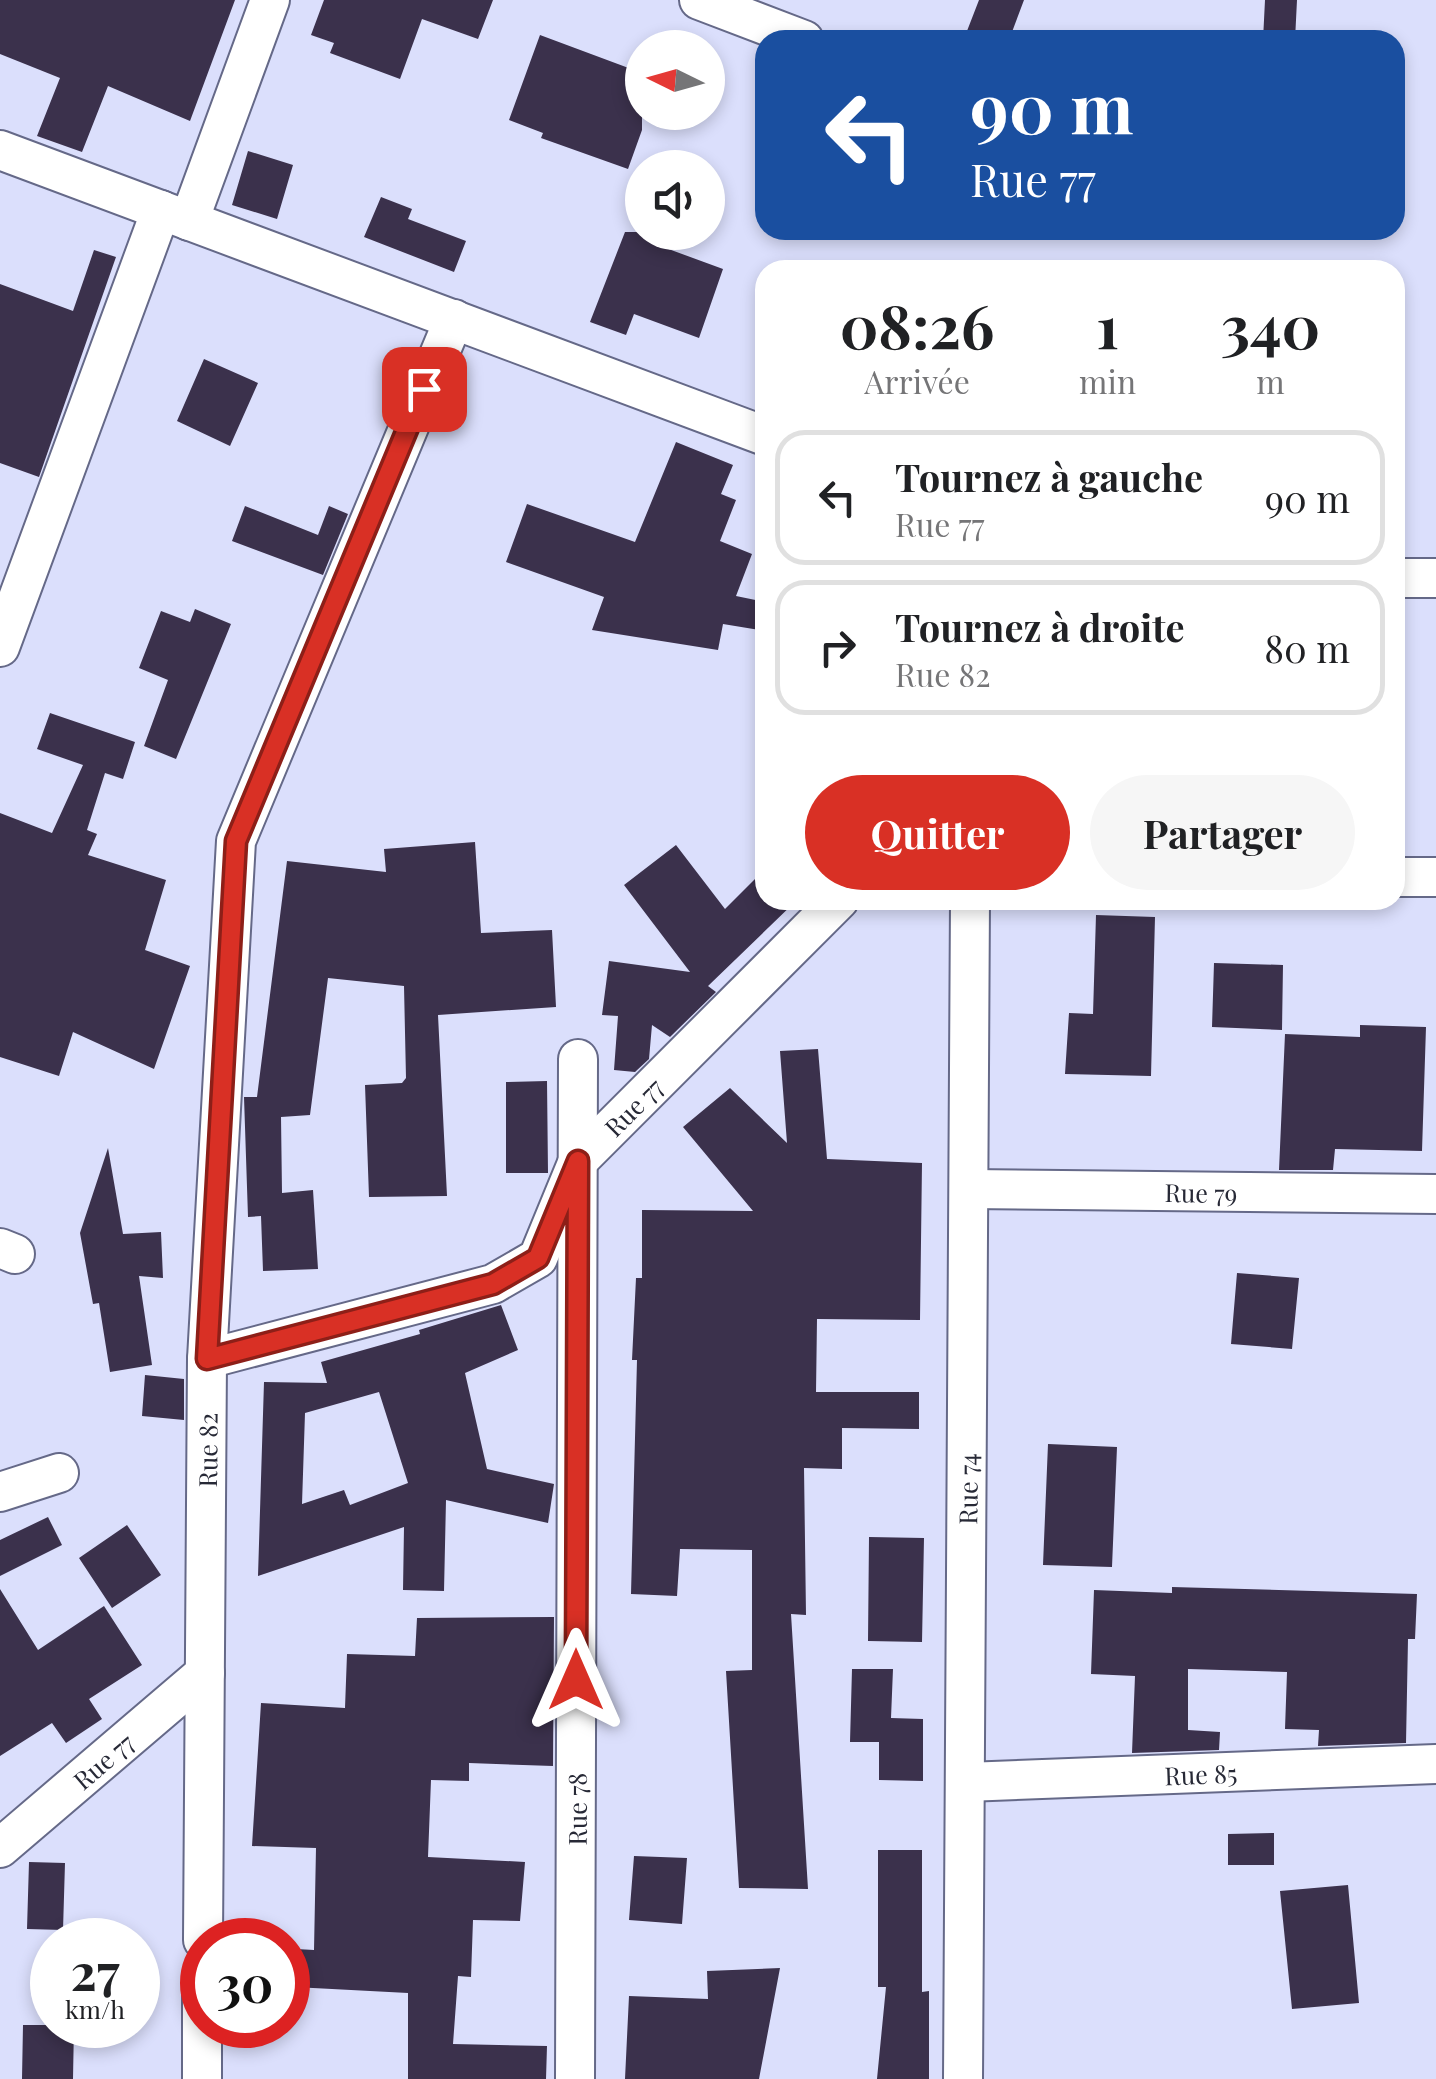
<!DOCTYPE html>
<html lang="fr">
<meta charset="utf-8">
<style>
body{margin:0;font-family:"Playfair Display",serif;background:#f6f6f6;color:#202124;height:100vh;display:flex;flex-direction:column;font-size:38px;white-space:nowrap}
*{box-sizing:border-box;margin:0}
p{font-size:32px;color:#757577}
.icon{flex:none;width:55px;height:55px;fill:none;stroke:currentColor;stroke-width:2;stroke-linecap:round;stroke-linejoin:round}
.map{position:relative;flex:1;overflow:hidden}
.drawer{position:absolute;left:755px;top:260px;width:650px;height:650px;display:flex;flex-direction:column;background:#fff;border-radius:30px;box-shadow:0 5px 15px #0003}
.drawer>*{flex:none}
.top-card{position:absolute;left:755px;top:30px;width:650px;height:210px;border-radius:30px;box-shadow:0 5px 15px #0003;background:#1a4fa0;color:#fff;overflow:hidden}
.needle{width:65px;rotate:275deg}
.fabs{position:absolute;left:625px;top:30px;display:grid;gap:20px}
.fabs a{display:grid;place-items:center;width:100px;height:100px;border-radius:50%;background:#fff;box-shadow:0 5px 15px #0003;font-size:50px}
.speed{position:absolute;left:30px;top:1918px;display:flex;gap:20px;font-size:50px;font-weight:700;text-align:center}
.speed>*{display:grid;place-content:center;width:130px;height:130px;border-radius:50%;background:#fff;box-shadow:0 5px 15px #0003;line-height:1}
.speed small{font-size:25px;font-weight:400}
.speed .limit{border:15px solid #d22;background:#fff;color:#111}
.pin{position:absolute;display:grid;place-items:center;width:85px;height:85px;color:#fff;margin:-42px;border-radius:20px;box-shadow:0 5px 15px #0006}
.me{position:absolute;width:110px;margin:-55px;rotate:0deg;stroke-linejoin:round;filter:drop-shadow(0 0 8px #0008)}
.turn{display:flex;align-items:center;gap:35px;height:210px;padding:0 50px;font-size:45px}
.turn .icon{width:130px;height:130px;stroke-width:2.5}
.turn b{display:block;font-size:70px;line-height:85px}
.eta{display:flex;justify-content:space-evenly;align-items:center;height:170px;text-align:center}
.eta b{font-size:60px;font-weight:700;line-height:70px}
.button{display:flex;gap:20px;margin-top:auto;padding:20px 50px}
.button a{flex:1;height:115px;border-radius:60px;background:#d93025;color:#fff;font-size:40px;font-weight:700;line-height:115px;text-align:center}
.button a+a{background:#f6f6f6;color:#202124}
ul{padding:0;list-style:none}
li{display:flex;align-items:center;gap:30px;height:135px;margin:0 20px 15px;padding:0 30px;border:5px solid #e0e0e0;border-radius:30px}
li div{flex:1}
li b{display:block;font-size:38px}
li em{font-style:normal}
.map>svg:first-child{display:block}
.building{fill:#3b314c;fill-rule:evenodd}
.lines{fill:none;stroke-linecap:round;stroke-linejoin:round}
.street-casing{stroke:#656988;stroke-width:42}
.street{stroke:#fff;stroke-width:38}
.route-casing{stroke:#8d1f18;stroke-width:25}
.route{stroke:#d93025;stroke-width:18}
.labels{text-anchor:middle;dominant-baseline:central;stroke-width:10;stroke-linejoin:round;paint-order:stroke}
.street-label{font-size:25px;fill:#272936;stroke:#fff}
</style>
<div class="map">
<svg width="1436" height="2079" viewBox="0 0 1436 2079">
<rect width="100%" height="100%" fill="#dbdffc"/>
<!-- building -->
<path class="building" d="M 0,0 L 235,0 L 190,121 L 108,86 L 82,152 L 37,136 L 60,78 L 0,54 Z
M 324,0 L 493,0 L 478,39 L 422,19 L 400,79 L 330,53 L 334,43 L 311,35 Z
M 979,0 L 1024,0 L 1009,40 L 991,40 L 967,31 Z
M 1265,0 L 1297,0 L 1295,40 L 1263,40 Z
M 540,35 L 642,73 L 642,130 L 628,169 L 541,138 L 543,133 L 509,120 Z
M 248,151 L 293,165 L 277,219 L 232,205 Z
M 381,197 L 412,209 L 408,219 L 466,241 L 454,272 L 364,237 Z
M 625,232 L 668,232 L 663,247 L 723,269 L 699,338 L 634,314 L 626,335 L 590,322 Z
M 94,250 L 116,257 L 39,477 L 0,463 L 0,284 L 73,311 Z
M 204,359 L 258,383 L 230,446 L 177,421 Z
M 676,442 L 733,465 L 721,494 L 736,500 L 720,541 L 752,554 L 736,596 L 765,602 L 765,631 L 723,624 L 718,650 L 592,630 L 604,597 L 506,562 L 527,504 L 635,542 Z
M 245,506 L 318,535 L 329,506 L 348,514 L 323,575 L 232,541 Z
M 195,609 L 231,624 L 176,759 L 144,746 L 168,680 L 139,668 L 161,611 L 190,622 Z
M 50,713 L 135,742 L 123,779 L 105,773 L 87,830 L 97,834 L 88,855 L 166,880 L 145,950 L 190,966 L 154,1069 L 73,1032 L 59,1076 L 0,1057 L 0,813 L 52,833 L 83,765 L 37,749 Z
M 475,842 L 481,933 L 552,930 L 556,1007 L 438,1015 L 447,1196 L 369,1197 L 365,1085 L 402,1083 L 406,1078 L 404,986 L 328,978 L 310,1115 L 281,1117 L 282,1193 L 313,1190 L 318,1269 L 263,1271 L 261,1216 L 248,1217 L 244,1097 L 257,1097 L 287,861 L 386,872 L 384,849 Z
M 676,845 L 725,909 L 765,869 L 765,900 L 797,900 L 708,986 L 716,992 L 670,1037 L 652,1025 L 649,1059 L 635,1072 L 614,1070 L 618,1016 L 602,1015 L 609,961 L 690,972 L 624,885 Z
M 1096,915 L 1155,917 L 1151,1076 L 1065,1074 L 1069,1013 L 1093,1014 Z
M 1214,963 L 1283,965 L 1282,1030 L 1212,1027 Z
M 1360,1025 L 1426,1027 L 1422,1151 L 1335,1149 L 1333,1170 L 1279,1170 L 1285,1034 L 1360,1037 Z
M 818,1049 L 827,1159 L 922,1163 L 920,1320 L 817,1319 L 816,1392 L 919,1392 L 919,1429 L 842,1428 L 842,1469 L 804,1468 L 806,1615 L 791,1614 L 808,1889 L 739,1888 L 726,1671 L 752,1670 L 752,1550 L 680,1549 L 677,1596 L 631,1594 L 637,1360 L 632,1360 L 636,1278 L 642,1278 L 642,1210 L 753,1211 L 683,1127 L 730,1088 L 787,1143 L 780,1051 Z
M 547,1081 L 548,1173 L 506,1173 L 506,1082 Z
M 108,1148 L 123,1234 L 161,1232 L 163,1278 L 139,1276 L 152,1365 L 110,1372 L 99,1303 L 93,1304 L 80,1233 Z
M 1237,1273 L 1299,1278 L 1292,1349 L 1231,1344 Z
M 501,1305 L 518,1350 L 465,1373 L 487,1469 L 554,1484 L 548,1523 L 446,1500 L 444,1591 L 403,1590 L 404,1527 L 258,1576 L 264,1382 L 327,1383 L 321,1362 L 420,1334 L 419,1330 ZM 379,1392 L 408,1483 L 350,1505 L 344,1490 L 302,1504 L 305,1413 Z
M 145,1375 L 184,1379 L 184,1420 L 142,1416 Z
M 1048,1444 L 1117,1447 L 1112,1567 L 1043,1565 Z
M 48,1517 L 62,1545 L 0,1576 L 0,1540 Z
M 127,1525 L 161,1575 L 112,1608 L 79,1558 Z
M 869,1537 L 924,1538 L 922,1642 L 868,1641 Z
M 1172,1587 L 1417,1594 L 1415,1639 L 1408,1639 L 1406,1743 L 1318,1746 L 1319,1730 L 1285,1729 L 1287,1672 L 1188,1669 L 1188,1730 L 1220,1732 L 1219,1750 L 1132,1753 L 1135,1676 L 1091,1674 L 1094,1590 L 1172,1593 Z
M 0,1589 L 38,1650 L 104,1606 L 142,1665 L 89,1699 L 102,1719 L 66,1743 L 52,1723 L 0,1756 Z
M 554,1617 L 553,1766 L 469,1763 L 469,1781 L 431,1780 L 428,1857 L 525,1862 L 520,1921 L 473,1920 L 471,1977 L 458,1976 L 453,2044 L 547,2046 L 546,2079 L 408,2079 L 408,1993 L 294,1987 L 296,1949 L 314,1950 L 316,1848 L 252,1846 L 261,1703 L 345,1708 L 347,1654 L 415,1656 L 417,1618 Z
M 852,1669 L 893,1669 L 891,1718 L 923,1719 L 923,1781 L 879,1780 L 879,1742 L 850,1742 Z
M 1274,1833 L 1274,1865 L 1228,1865 L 1228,1834 Z
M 878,1850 L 922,1850 L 922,1992 L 929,1991 L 929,2079 L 877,2079 L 886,1987 L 878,1987 Z
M 634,1856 L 687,1858 L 682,1924 L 629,1920 Z
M 29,1862 L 65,1863 L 63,1930 L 27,1929 Z
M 1348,1885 L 1359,2003 L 1292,2009 L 1280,1891 Z
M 780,1968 L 759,2079 L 625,2079 L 629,1996 L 708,1999 L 707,1971 Z
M 23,2025 L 74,2025 L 73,2079 L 22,2079 Z"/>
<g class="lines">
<!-- street casing -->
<g class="street-casing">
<g id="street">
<path d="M 699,0 L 804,40"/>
<path d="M 0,150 L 765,436"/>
<path d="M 189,221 L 270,0"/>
<path d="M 1395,578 L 1436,578"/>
<path d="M 0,647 L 161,210"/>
<path d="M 1395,877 L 1436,877"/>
<path id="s1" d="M 969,1189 L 1436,1194"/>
<path d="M 0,1248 L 15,1254"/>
<path id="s2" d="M 207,1359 L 493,1284 L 538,1258 L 578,1161 L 839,900"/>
<path d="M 0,1492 L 59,1473"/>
<path id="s3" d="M 966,1782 L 1436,1764"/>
<path id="s4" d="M 0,1848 L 205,1673"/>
<path id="s5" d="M 203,1940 L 207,1359 L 236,841 L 454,319"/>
<path d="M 202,2079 L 202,1989"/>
<path id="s6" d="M 575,2079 L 578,1059"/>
<path id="s7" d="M 963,2079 L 970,900"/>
</g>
</g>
<!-- street -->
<use href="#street" class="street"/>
</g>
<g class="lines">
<!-- route casing -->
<g class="route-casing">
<path id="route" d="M 424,389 L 236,841 L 207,1359 L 493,1284 L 538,1258 L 578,1161 L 576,1680"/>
</g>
<!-- route -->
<use href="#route" class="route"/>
</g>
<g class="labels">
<!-- street labels -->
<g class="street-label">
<text stroke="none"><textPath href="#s2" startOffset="530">Rue 77</textPath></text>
<text stroke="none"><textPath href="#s1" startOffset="232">Rue 79</textPath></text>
<text stroke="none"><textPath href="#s5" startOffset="490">Rue 82</textPath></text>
<text stroke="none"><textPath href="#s7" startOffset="590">Rue 74</textPath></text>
<text stroke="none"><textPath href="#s4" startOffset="135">Rue 77</textPath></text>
<text stroke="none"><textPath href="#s3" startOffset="235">Rue 85</textPath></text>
<text stroke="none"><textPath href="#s6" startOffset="270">Rue 78</textPath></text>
</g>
</g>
</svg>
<div class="fabs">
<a><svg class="needle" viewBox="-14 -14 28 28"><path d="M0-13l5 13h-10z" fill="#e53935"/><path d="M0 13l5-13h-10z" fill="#757577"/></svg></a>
<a><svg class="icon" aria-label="sound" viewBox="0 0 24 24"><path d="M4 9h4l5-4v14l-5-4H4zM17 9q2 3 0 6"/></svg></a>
</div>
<div class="speed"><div>27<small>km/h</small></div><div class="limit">30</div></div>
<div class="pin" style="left:424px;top:389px;background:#d93025"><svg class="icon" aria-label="arrive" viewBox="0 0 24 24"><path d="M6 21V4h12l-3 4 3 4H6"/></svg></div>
<svg class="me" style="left:576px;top:1680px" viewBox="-20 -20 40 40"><path d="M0-17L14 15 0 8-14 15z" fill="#d93025" stroke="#fff" stroke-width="4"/></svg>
<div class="top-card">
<div class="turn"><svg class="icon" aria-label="left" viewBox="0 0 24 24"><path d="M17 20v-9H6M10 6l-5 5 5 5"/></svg><div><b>90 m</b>Rue 77</div></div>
</div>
<section class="drawer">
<div class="eta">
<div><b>08:26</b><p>Arrivée</p></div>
<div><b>1</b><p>min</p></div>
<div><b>340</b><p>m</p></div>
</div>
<ul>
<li><svg class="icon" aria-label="left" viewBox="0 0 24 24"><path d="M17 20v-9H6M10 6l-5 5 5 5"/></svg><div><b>Tournez à gauche</b><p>Rue 77</p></div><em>90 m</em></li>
<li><svg class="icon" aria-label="right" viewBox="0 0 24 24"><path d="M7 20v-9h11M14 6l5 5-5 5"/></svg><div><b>Tournez à droite</b><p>Rue 82</p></div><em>80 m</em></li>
</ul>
<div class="button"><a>Quitter</a><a>Partager</a></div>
</section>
</div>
